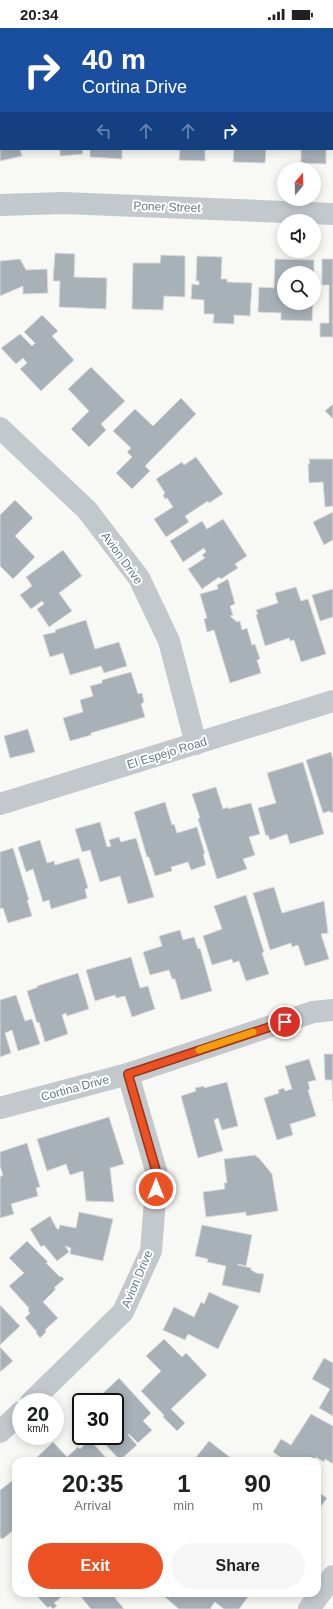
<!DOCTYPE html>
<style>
body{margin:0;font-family:Arial,sans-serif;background:#f6f6f6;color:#202124;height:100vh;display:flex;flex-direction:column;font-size:15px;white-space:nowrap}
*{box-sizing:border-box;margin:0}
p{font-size:13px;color:#757577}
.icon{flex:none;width:22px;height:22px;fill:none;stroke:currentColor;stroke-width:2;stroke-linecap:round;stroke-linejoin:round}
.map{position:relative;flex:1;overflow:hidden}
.side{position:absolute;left:12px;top:1429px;width:309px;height:140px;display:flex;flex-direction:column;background:#fff;border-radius:12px;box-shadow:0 2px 10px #0003}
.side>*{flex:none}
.guide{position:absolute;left:0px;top:0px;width:333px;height:122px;box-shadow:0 2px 10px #0003;background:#1a4fa0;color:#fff;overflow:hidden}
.needle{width:26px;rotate:19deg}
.controls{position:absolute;left:277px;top:134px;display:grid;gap:8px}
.controls a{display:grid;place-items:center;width:44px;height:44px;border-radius:50%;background:#fff;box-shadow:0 2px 10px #0003;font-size:20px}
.speed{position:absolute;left:12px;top:1365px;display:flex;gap:8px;font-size:20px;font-weight:700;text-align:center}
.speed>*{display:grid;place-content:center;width:52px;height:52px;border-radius:50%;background:#fff;box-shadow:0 2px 10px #0003;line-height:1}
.speed small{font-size:10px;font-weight:400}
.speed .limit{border:2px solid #111;border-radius:6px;background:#fff;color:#111}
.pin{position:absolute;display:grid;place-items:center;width:34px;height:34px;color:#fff;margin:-17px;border:2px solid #fff;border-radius:50%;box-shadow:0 1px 4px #0007}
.me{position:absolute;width:44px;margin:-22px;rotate:0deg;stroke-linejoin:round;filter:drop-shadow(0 0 3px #0008)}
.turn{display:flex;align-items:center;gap:14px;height:84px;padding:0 16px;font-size:18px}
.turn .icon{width:52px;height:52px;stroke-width:2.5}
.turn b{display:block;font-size:28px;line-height:34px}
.lanes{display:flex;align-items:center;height:38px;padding:0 16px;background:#0003;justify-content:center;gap:20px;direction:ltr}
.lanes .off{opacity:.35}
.eta{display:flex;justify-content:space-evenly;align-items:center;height:68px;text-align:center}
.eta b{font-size:24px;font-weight:800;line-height:28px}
.primary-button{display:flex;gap:8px;margin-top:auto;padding:8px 16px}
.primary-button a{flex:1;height:46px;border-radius:24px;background:#eb5122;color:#fff;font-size:16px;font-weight:800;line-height:46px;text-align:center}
.primary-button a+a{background:#f6f6f6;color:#202124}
.status{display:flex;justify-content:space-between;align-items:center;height:28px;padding:0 20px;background:#fff;direction:ltr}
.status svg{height:11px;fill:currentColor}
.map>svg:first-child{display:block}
.building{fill:#a8b1b8;stroke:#dadad8}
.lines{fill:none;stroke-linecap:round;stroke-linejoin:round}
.minor{stroke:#c3c8cc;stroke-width:22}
.route-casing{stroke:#993516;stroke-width:10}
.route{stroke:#eb5122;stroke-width:7}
.slow{stroke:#f59e0b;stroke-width:7}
.labels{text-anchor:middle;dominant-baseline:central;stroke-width:4;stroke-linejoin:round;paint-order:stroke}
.street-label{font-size:12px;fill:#667988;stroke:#fff}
</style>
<div class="status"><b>20:34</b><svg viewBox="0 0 49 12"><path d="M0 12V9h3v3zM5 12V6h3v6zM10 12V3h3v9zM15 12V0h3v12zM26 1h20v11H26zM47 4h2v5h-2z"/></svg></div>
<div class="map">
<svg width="333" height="1581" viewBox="0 0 333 1581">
<rect width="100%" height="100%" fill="#f8f8f5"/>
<!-- building -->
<path class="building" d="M 235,0 L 283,0 L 235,1 Z
M 332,76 L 333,76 L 333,119 L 332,119 Z
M 0,84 L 1,121 L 20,121 L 22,128 L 0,133 Z
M 60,121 L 82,121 L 83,126 L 60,128 Z
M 90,121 L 122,121 L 122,131 L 90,129 Z
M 180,121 L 205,121 L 205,133 L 179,132 Z
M 234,121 L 266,121 L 265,135 L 233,134 Z
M 301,121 L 326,121 L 326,136 L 301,135 Z
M 55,225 L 75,226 L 74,249 L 107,250 L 106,281 L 59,279 L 60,253 L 53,253 Z
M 161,227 L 185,228 L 185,269 L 164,268 L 163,282 L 132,281 L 133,235 L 160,235 Z
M 197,228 L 222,229 L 221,251 L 227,251 L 227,254 L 252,255 L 250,288 L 234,287 L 234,296 L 213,295 L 214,286 L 204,286 L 204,272 L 191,271 L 192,256 L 199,257 L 199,253 L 196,253 Z
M 20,231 L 26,242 L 47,241 L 48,265 L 23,266 L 23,258 L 0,268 L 0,233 Z
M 275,231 L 314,232 L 314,246 L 284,245 L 284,275 L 313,275 L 312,293 L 281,292 L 281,285 L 258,284 L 259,259 L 274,260 Z
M 322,231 L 333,231 L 333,309 L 320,309 L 320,295 L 329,295 L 329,257 L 322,257 Z
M 42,287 L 58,303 L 52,308 L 74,332 L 41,363 L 20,341 L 27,335 L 23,330 L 16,336 L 1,320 L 20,306 L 32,318 L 35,315 L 24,304 Z
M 91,339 L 125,373 L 101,396 L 106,402 L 89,419 L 71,401 L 89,383 L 68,361 Z
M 181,370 L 196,386 L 145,438 L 150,443 L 132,461 L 116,445 L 132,429 L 127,424 L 131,420 L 113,403 L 135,381 L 153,398 Z
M 333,376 L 333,391 L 325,383 Z
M 196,429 L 223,466 L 209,475 L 208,473 L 185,488 L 189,494 L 166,509 L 154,491 L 173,479 L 167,470 L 165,471 L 163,467 L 165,465 L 156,451 L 182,434 L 184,437 Z
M 309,431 L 333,431 L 333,478 L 325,479 L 323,454 L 309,455 L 308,436 L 310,436 Z
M 15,472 L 33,490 L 15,508 L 35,529 L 13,551 L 0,538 L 0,487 Z
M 333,484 L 333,512 L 324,517 L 313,494 Z
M 223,491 L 247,528 L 235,536 L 238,540 L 221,551 L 219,549 L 202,561 L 188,541 L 205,530 L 202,527 L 206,524 L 204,520 L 183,534 L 170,513 L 202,493 L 207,501 Z
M 63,522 L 82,548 L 59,565 L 72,583 L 49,599 L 37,581 L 44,576 L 42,573 L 31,581 L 20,567 L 32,558 L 26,549 Z
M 228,551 L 235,576 L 230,578 L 233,587 L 230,588 L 237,594 L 240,593 L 242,602 L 247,600 L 252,617 L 255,616 L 260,631 L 257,632 L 261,645 L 230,655 L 214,602 L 207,604 L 204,591 L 207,590 L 200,566 L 218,561 L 217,557 Z
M 296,559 L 301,573 L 308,571 L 326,626 L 301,634 L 294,612 L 290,613 L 289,610 L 265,618 L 256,587 L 258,586 L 256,582 L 278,575 L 275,565 Z
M 333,561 L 333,589 L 320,593 L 312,567 Z
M 86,592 L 95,621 L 119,614 L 127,638 L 104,645 L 101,638 L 70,647 L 63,625 L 50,629 L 43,607 L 56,604 L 55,602 Z
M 131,644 L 138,666 L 142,665 L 144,674 L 141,676 L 145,689 L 91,705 L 91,707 L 70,713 L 63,690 L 83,684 L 80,672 L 93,668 L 90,658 L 102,655 L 102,652 Z
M 28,701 L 35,724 L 10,730 L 4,708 Z
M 331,724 L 333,732 L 333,784 L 331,785 L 330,783 L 323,785 L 306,732 Z
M 303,734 L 324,806 L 290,816 L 287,806 L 270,812 L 268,807 L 266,808 L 258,780 L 276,775 L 267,745 Z
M 216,759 L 223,781 L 228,779 L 228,781 L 251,775 L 260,806 L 249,809 L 255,827 L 243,831 L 247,841 L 217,851 L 198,791 L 200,790 L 192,766 Z
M 165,774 L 172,797 L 174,796 L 177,805 L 197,799 L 205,826 L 203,826 L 206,837 L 191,842 L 188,834 L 171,839 L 172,843 L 155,848 L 149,829 L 147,829 L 134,784 Z
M 100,794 L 107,819 L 111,818 L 109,812 L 119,809 L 121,814 L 136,810 L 154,869 L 128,876 L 120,848 L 100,854 L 90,822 L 82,824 L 75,801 Z
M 40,812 L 47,835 L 54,833 L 55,837 L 79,830 L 88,860 L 85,861 L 87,870 L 51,881 L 49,872 L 43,874 L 33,841 L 26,844 L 18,819 Z
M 13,820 L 29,872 L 27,872 L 32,888 L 8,895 L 3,880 L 0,881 L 0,824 Z
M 274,859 L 282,885 L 324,873 L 328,905 L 321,906 L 329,931 L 305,938 L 298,917 L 292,919 L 291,915 L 270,922 L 253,865 Z
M 246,867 L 264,924 L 262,925 L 269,946 L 246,953 L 239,933 L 233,935 L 232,931 L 212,937 L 203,908 L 222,901 L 214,878 Z
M 180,902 L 183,912 L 194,909 L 198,921 L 200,920 L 212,963 L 181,972 L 175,951 L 172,951 L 169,942 L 150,947 L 143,924 L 162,918 L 159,908 Z
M 131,929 L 140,960 L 148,958 L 155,981 L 132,989 L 125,968 L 116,970 L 115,967 L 95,973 L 86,942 Z
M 78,945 L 89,981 L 67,988 L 66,985 L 62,987 L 68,1006 L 45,1014 L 39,994 L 37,995 L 27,963 L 38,959 L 37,958 Z
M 16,967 L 25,993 L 32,991 L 40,1016 L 18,1023 L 12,1002 L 5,1005 L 11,1025 L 0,1029 L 0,972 Z
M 324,1026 L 333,1026 L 333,1073 L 332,1052 L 325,1052 Z
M 309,1031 L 316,1052 L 308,1054 L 310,1061 L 308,1062 L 316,1088 L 290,1096 L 293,1107 L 277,1112 L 264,1070 L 279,1065 L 278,1062 L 284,1060 L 285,1063 L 292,1061 L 285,1038 Z
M 227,1054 L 238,1098 L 222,1102 L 218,1090 L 214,1092 L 223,1123 L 198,1130 L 181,1068 L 196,1063 L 195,1060 L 204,1058 L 204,1060 Z
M 109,1089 L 124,1136 L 110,1140 L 114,1174 L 86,1173 L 83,1143 L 70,1147 L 66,1136 L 47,1143 L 37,1111 Z
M 27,1115 L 40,1159 L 36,1160 L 38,1168 L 11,1176 L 14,1186 L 0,1190 L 0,1149 L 3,1147 L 0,1138 L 0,1124 Z
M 256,1127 L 256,1129 L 258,1129 L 272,1146 L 278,1183 L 246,1188 L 246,1184 L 206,1189 L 203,1164 L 225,1161 L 224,1155 L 227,1155 L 224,1131 Z
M 79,1184 L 113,1191 L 103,1233 L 70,1226 L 71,1220 L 65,1218 L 69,1224 L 57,1233 L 44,1217 L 41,1219 L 30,1201 L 50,1188 L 57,1201 L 59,1201 L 60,1197 L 76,1200 Z
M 202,1197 L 252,1207 L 246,1238 L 238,1236 L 238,1237 L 251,1240 L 251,1242 L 256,1245 L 264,1246 L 260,1265 L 222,1257 L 226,1238 L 207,1234 L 208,1231 L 195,1228 Z
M 27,1213 L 48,1234 L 46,1235 L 60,1249 L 61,1248 L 64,1251 L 54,1260 L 56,1261 L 43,1274 L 58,1290 L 45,1302 L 46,1304 L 40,1310 L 36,1305 L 37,1304 L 25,1290 L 30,1285 L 28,1282 L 29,1280 L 9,1258 L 24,1245 L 9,1230 Z
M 209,1264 L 239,1278 L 218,1321 L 188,1306 L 185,1312 L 163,1302 L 174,1279 L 194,1289 L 201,1274 L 204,1276 Z
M 0,1277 L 20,1298 L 0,1317 Z
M 164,1311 L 182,1329 L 186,1325 L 207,1347 L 171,1381 L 185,1395 L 177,1403 L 163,1389 L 164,1387 L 141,1363 L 161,1343 L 146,1328 Z
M 0,1319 L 13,1333 L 0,1344 Z
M 324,1330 L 333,1335 L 333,1388 L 319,1380 L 330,1361 L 312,1351 Z
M 119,1350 L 151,1385 L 143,1393 L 152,1402 L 138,1415 L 129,1406 L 128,1407 L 137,1417 L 120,1432 L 101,1412 L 106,1408 L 115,1408 L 115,1374 L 96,1374 L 95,1373 Z
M 311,1386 L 333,1398 L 333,1436 L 325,1431 L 324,1434 L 316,1429 L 313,1433 L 286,1433 L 273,1424 L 281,1411 L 291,1417 Z
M 90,1412 L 109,1433 L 33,1433 L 53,1414 L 67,1429 L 78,1419 L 80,1421 Z
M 209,1413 L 231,1430 L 229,1433 L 193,1433 Z
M 16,1450 L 16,1502 L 12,1503 L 3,1511 L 0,1510 L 0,1462 Z
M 317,1463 L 327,1470 L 317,1484 Z
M 34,1565 L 71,1565 L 66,1570 L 64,1567 L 54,1575 L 57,1578 L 53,1581 L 50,1578 L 48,1580 Z
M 86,1565 L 113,1565 L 116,1569 L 115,1570 L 124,1581 L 91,1581 L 81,1569 Z
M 160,1565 L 243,1565 L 248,1569 L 239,1581 L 224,1581 L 215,1574 L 211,1579 L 211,1581 L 179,1581 Z"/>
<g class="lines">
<!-- minor -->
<path class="minor" d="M 0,177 L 63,175 L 333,186
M 0,400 L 87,482 L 139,550 L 169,613 L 196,716
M 0,776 L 333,673
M 0,1080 L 128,1046 L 313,984 L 333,982
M 31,1374 L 123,1284 L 151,1223 L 157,1146 L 128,1046
M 0,1404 L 21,1384
M 309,1581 L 333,1548"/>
</g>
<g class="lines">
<!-- route casing -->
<g class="route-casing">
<path id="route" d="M 156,1161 L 157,1146 L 128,1046 L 285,994"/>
</g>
<!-- route -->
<use href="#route" class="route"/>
<!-- slow -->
<path class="slow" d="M 199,1022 L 253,1004"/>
</g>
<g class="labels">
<!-- street labels -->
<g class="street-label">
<text transform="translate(167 179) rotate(2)">Poner Street</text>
<text transform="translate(122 530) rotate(54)">Avion Drive</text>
<text transform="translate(167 725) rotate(-17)">El Espejo Road</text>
<text transform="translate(75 1060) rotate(-15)">Cortina Drive</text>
<text transform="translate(137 1251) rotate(-67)">Avion Drive</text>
</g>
</g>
</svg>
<div class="controls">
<a><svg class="needle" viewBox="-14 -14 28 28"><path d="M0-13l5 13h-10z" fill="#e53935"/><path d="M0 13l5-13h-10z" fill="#757577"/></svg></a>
<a><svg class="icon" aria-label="sound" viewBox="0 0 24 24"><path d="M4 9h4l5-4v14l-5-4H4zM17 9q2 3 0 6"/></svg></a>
<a><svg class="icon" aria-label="search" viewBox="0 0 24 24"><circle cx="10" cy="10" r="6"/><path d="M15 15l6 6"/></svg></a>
</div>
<div class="speed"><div>20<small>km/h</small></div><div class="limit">30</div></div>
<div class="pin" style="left:285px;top:994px;background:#d93025"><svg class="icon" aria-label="arrive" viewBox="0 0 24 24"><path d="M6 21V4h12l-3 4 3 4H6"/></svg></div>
<svg class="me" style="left:156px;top:1161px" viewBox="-20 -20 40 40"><circle r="17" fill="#eb5122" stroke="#fff" stroke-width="3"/><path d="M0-11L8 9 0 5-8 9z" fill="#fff"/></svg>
<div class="guide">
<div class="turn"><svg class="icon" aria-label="right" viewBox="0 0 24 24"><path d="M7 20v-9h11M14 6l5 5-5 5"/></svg><div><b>40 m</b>Cortina Drive</div></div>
<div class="lanes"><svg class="icon off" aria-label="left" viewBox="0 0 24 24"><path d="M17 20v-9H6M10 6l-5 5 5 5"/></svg><svg class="icon off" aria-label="ahead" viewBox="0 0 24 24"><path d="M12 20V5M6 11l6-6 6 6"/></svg><svg class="icon off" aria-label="ahead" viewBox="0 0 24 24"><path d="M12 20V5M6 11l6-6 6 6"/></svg><svg class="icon" aria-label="right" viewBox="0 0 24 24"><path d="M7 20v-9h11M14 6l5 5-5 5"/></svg></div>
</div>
<section class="side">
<div class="eta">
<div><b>20:35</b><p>Arrival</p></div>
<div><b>1</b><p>min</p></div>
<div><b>90</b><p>m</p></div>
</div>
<div class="primary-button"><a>Exit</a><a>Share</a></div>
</section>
</div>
